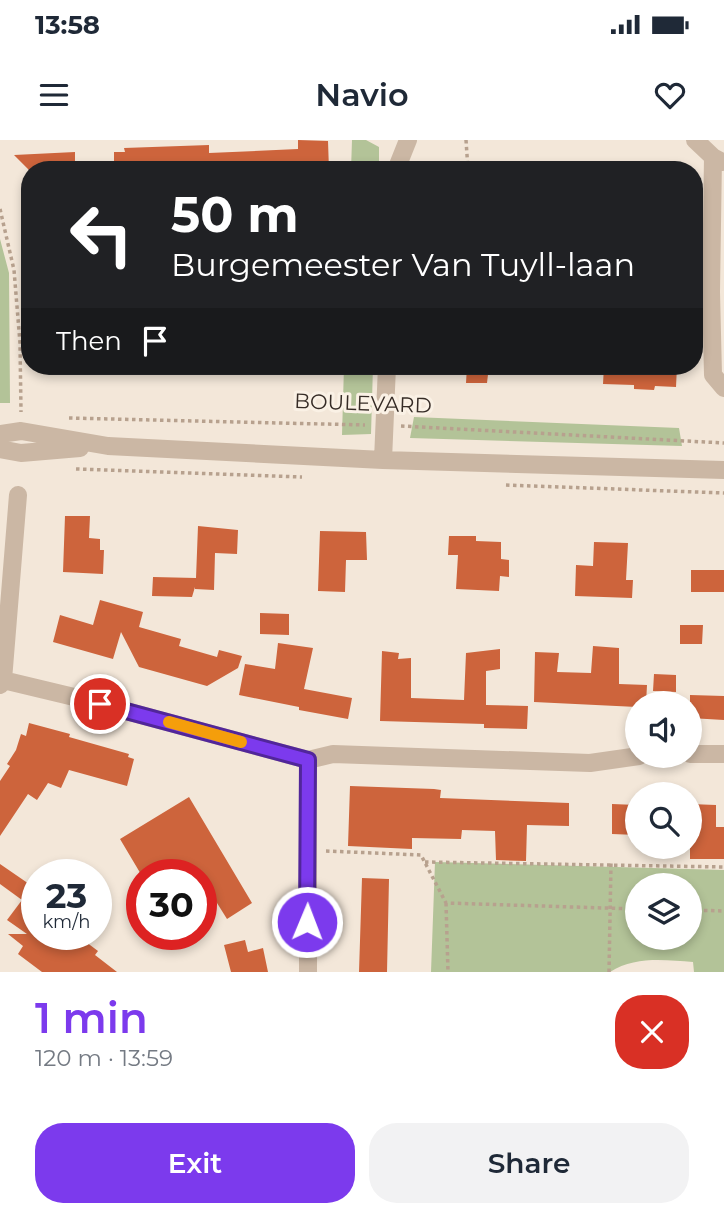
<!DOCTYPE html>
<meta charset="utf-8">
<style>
body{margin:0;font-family:Montserrat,sans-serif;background:#f2f2f3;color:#1f2937;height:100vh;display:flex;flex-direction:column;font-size:26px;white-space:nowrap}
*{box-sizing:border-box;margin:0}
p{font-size:23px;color:#747a83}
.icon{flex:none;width:38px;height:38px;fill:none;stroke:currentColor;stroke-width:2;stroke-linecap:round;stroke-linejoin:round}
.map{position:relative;height:832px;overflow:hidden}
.panel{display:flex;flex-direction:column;background:#fff;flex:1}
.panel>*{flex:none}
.hud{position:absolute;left:21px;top:21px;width:682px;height:214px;border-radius:28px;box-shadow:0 4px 10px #0003;background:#202124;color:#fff;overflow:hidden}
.fabs{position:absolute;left:625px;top:551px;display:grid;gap:14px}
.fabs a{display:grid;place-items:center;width:77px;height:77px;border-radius:50%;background:#fff;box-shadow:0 4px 10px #0003;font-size:35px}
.speed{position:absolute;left:21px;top:719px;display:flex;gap:14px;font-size:35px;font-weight:700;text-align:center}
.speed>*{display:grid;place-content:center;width:91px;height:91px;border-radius:50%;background:#fff;box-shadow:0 4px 10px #0003;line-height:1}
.speed small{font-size:18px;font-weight:400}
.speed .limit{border:10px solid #d22;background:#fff;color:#111}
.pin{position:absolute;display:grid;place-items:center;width:60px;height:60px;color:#fff;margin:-30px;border:4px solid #fff;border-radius:50%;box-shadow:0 2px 7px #0007}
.me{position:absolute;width:77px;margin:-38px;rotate:1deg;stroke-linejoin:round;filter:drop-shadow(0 0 5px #0008)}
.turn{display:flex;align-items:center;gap:24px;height:147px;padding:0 35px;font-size:32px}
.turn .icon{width:91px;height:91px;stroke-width:2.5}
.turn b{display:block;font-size:49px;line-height:60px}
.then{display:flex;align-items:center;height:66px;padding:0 35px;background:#0003;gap:14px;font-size:26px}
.round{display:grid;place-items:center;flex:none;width:74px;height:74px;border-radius:28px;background:#f2f2f3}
.headline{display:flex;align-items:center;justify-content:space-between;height:119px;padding:0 35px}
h1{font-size:42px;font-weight:600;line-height:52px;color:#7c3aed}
.action{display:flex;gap:14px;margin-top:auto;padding:14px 35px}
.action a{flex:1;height:80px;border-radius:28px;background:#7c3aed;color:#fff;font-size:28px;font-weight:600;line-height:80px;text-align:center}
.action a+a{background:#f2f2f3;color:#1f2937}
.status{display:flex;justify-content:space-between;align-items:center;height:49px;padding:0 35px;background:#fff;direction:ltr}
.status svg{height:19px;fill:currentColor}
header{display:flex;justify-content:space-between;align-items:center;height:91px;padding:0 35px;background:#fff;font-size:32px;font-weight:600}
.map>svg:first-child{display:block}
.green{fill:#b3c398;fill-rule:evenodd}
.building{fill:#cd643c}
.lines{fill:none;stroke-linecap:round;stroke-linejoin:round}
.path{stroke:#b7a18e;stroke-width:3.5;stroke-dasharray:3.5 3.5;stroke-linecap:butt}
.minor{stroke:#cbb7a4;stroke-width:18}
.route-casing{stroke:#51269a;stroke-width:18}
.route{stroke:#7c3aed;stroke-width:12}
.slow{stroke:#f59e0b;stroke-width:12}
.labels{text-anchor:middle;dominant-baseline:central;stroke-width:6;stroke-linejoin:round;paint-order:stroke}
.street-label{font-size:21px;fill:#362c26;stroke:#faf1e5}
</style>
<div class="status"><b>13:58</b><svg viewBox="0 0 49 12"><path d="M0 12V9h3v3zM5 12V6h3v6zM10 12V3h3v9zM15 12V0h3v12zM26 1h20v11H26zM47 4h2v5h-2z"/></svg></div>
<header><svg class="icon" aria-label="menu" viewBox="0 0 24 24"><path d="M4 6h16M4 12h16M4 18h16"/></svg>Navio<svg class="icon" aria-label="heart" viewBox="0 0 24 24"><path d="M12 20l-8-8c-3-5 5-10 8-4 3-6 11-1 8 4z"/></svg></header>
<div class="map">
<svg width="724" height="832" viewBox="0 0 724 832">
<rect width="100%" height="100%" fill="#f3e7d9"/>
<!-- green -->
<path class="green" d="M 352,0 L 366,0 L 379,7 L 379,30 L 351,30 Z
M 0,99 L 9,133 L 10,263 L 0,263 Z
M 344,226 L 373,226 L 371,294 L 342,295 Z
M 414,277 L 679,288 L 682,306 L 410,298 Z
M 435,722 L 724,730 L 724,832 L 694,832 L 693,822 C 665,820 635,816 610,832 L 431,832 ZM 637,746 L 690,746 L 690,798 L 637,798 Z"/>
<!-- building -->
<path class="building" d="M 298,0 L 328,1 L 329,30 L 114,30 L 114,12 L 125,12 L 124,8 L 209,5 L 209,13 L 298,9 Z
M 75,12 L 75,30 L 29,30 L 14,15 Z
M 467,226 L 489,226 L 487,243 L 466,243 Z
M 604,226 L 677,226 L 676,247 L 655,246 L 654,250 L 634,249 L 634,245 L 603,244 Z
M 65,376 L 90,376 L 89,398 L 100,399 L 100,410 L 104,410 L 103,434 L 63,432 Z
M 198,386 L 238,390 L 237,414 L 215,413 L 214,450 L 195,449 L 195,447 L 192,457 L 152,456 L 153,437 L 196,438 Z
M 320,391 L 366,392 L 367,420 L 346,420 L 345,452 L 318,451 Z
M 449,396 L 476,396 L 476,401 L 501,402 L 501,419 L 509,420 L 509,437 L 500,436 L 499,451 L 456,449 L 458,415 L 448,415 Z
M 594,402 L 628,403 L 626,440 L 633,440 L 632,458 L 575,456 L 576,425 L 593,426 Z
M 691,430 L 724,430 L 724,452 L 691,452 Z
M 100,460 L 143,472 L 139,487 L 181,499 L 179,506 L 217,517 L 219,510 L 242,516 L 238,528 L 207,546 L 139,527 L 121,492 L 113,519 L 53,502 L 60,475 L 93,485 Z
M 260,473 L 289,474 L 289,495 L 260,494 Z
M 680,485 L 703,485 L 702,504 L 680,504 Z
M 278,503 L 313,508 L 304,549 L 352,558 L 348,579 L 299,570 L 299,567 L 239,555 L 245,524 L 275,529 Z
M 593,506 L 619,508 L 619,544 L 647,545 L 646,564 L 637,564 L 637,567 L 534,562 L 535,512 L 559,513 L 557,532 L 591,533 Z
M 500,509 L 500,529 L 486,531 L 486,565 L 528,566 L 527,589 L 484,588 L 484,584 L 380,581 L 382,511 L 399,513 L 398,519 L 411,518 L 411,558 L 464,560 L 466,513 Z
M 654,534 L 676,535 L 676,552 L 653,551 Z
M 690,555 L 724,556 L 724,580 L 690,578 Z
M 29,583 L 70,594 L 69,597 L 129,614 L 128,617 L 134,619 L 127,646 L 69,630 L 61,648 L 48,643 L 37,660 L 28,654 L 0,696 L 0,641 L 10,626 L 7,624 L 16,610 L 21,594 L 26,596 Z
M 350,646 L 434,649 L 441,650 L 440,658 L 569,663 L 569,686 L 527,685 L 526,721 L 496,720 L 495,691 L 462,690 L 461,699 L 412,698 L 412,709 L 348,706 Z
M 189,657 L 252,763 L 227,779 L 207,747 L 201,750 L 201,735 L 178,735 L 170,722 L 149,735 L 142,736 L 120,699 Z
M 612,664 L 637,665 L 637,695 L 612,694 Z
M 690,664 L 716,665 L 716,687 L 724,687 L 724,719 L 690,719 Z
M 0,724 L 32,746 L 37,740 L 37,794 L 56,794 L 75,808 L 82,799 L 98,811 L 95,815 L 117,832 L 42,832 L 18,814 L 23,806 L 8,794 L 27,794 L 7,780 L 22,760 L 0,744 Z
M 362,738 L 389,739 L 387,832 L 359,832 Z
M 245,800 L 248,812 L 263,808 L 268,832 L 231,832 L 224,805 Z"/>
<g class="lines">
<!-- path -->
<path class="path" d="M 466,0 L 468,30
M 0,69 L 14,130 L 20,203 L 21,272
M 69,278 L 365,285
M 401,286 L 724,303
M 76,329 L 302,337
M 506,345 L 724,353
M 326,711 L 421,715 L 446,763 L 637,769
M 425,722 L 724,727
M 446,763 L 448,832
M 690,770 L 724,771
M 609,832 L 611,723"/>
<!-- minor -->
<path class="minor" d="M 695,0 L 713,17 L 722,22
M 713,17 L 711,152 L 713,235 L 724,248
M 396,30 L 408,0
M 0,294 L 21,291 L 108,306 L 383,320 L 724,330
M 0,309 L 21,313 L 80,308
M 383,320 L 387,226
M 3,540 L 74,557 L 308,620 L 333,614 L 590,623 L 639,616
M 0,545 L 3,540 L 18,355
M 690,614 L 724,614
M 308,620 L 308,832"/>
</g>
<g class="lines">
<!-- route casing -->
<g class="route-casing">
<path id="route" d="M 100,564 L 308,620 L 307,782"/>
</g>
<!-- route -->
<use href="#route" class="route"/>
<!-- slow -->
<path class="slow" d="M 169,582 L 241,602"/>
</g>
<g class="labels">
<!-- street labels -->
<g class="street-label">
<text transform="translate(363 263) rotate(2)">BOULEVARD</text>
</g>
</g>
</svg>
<div class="fabs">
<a><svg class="icon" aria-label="sound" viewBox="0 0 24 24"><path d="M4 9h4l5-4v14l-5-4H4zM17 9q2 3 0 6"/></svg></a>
<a><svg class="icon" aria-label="search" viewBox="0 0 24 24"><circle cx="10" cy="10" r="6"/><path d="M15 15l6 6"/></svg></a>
<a><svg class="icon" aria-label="layers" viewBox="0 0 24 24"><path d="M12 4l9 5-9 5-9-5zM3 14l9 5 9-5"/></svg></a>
</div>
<div class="speed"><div>23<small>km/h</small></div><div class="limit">30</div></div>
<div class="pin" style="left:100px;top:564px;background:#d93025"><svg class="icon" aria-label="arrive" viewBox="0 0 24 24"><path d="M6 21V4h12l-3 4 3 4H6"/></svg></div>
<svg class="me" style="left:307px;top:782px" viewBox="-20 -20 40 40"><circle r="17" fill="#7c3aed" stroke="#fff" stroke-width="3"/><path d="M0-11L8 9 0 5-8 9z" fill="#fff"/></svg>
<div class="hud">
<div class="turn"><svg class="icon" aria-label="left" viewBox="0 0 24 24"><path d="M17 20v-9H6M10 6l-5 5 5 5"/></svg><div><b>50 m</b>Burgemeester Van Tuyll-laan</div></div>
<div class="then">Then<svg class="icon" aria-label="arrive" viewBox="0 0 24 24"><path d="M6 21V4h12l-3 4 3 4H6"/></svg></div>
</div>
</div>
<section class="panel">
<div class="headline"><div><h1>1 min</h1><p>120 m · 13:59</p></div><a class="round" style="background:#d93025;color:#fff"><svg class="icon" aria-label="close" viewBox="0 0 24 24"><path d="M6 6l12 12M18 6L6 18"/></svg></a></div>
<div class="action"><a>Exit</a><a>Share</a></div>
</section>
